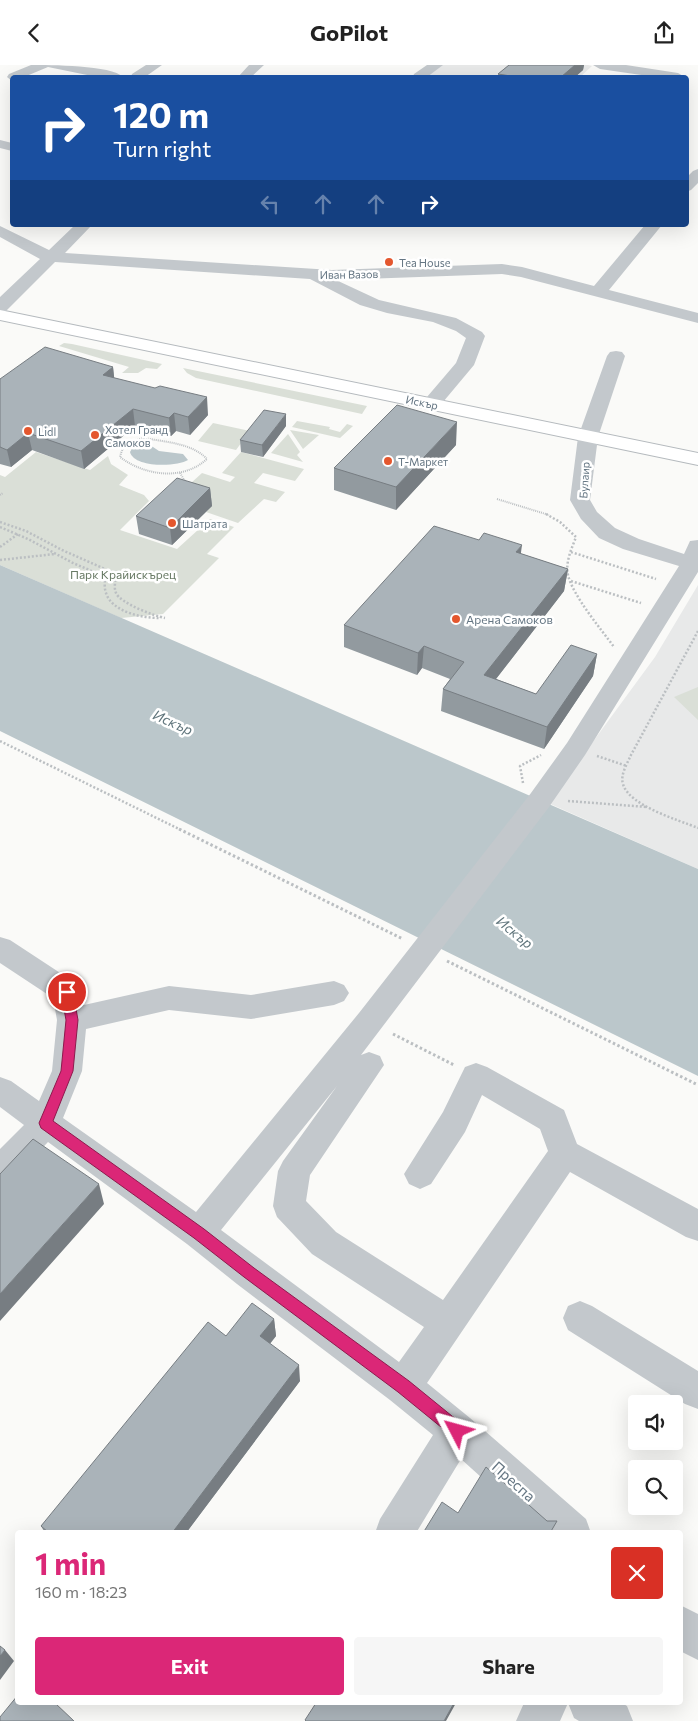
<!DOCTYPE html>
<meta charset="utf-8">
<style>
body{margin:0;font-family:Commissioner,sans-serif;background:#f6f6f6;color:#222;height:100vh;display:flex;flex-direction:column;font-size:19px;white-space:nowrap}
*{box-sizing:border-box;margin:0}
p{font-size:16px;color:#767676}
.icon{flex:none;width:28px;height:28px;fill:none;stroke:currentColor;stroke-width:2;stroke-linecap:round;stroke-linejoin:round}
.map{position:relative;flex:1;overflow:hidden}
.side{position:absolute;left:15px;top:1465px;width:668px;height:175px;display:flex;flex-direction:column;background:#fff;border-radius:5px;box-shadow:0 5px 20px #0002}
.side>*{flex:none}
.guide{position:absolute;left:10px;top:10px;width:679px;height:152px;border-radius:5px;box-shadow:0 5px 20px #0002;background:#1a4fa0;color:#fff;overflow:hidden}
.controls{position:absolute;left:628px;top:1330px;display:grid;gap:10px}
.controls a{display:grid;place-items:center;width:55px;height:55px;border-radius:5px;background:#fff;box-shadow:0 5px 20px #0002;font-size:25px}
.pin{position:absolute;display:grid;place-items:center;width:42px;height:42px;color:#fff;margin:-21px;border:2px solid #fff;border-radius:50%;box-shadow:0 1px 5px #0007}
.me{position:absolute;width:55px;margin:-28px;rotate:309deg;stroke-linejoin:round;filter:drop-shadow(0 0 4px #0008)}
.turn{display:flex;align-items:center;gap:18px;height:105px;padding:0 20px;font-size:22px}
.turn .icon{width:65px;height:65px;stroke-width:2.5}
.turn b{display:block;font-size:35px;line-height:42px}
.lanes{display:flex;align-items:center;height:48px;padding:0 20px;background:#0003;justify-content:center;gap:25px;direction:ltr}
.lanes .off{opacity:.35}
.round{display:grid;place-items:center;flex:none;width:52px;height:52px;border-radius:5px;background:#f6f6f6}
.head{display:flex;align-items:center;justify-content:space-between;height:85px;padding:0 20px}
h1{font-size:30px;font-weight:700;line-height:38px;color:#db2777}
.primary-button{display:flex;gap:10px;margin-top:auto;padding:10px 20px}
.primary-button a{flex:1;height:58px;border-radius:5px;background:#db2777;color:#fff;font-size:20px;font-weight:700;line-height:58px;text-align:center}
.primary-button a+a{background:#f6f6f6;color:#222}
header{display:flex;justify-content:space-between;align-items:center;height:65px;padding:0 20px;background:#fff;font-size:22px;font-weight:700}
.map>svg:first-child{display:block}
.built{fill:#e8e9e9}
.green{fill:#dadfd7}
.water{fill:#bbc7cb}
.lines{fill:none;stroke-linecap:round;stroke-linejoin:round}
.major-casing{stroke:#b5babe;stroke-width:2}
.path-far2{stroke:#bbbfc2;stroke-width:2;stroke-dasharray:1 1;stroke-linecap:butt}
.path-far1{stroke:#bbbfc2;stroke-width:2.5;stroke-dasharray:2 2;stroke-linecap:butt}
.path{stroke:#bbbfc2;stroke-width:3;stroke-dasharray:2.5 2.5;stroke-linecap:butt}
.minor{fill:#c3c8cc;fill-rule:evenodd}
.major{fill:#fff;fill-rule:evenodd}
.wall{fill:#929a9f}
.shaded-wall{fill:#777d82}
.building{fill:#aab3b9;stroke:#777d82}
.route{fill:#db2777;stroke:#8e194d}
.poi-dot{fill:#e4572e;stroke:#fff;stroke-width:2}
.labels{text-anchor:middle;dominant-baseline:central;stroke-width:5;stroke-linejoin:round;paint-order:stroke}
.far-poi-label{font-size:11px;fill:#657683;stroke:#fff;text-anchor:start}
.far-street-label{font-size:11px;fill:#657683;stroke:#fff}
.park-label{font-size:12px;fill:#687a64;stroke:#fff}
.poi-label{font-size:12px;fill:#657683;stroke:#fff;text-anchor:start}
.water-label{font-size:14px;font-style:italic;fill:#60757c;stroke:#fff}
.near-street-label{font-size:15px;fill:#657683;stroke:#fff}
</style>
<header><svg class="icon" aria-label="back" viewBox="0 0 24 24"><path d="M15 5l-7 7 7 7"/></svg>GoPilot<svg class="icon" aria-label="share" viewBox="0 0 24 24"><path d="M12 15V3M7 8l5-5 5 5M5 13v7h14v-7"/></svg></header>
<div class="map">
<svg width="698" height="1656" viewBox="0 0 698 1656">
<rect width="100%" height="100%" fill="#fafaf8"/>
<!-- built -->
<path class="built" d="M 439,0 L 588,0 L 592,1 L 580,12 L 424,12 Z
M 698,520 L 698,804 L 548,738 L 655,592 Z"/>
<!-- green -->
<path class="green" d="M 64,278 L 72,279 L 162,299 L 157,304 L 146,303 L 138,308 L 122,308 L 129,302 L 59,281 Z
M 183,303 L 367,341 L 362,349 L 196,313 L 187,308 Z
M 297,356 L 330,362 L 329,364 L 340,367 L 347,359 L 353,361 L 340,373 L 292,362 Z
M 213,358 L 250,366 L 236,385 L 198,376 Z
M 290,365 L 319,370 L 303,384 Z
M 288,369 L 300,387 L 297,390 L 303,397 L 271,388 Z
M 36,387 L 90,405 L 108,391 L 111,399 L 128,410 L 119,420 L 144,430 L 149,436 L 120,465 L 177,484 L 210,454 L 234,462 L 207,489 L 219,493 L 163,549 L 121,553 L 0,500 L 0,410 L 5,412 Z
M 241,387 L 304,404 L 295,416 L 263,408 L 254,418 L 285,427 L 276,437 L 264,434 L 238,458 L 206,447 L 211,441 L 191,418 L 202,408 L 230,417 L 235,412 L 222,408 Z
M 698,622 L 698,655 L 674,632 Z"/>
<!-- water -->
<path class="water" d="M 143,380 L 150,380 L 159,386 L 183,389 L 188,395 C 177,402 134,403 130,387 L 133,382 Z
M 0,500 L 698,804 L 698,1011 L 0,666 Z"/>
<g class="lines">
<!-- major casing -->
<g class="major-casing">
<path id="major" d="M 0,245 L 698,388 L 698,400 L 0,255 Z"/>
</g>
<!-- path-far2 -->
<path class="path-far2" d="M 144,373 C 165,377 192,378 207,394 C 183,416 145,411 120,392 C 123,378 131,376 144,373 Z
M 180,408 L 186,418
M 0,430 L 3,428
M 497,434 L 549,450"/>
<!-- path-far1 -->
<path class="path-far1" d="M 546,449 L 560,457 L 576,472 C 572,483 565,497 568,510 C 573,531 601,564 614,582
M 0,457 L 26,466 L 62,485 L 114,508 C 117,515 113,521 116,528 C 120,538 154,551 165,553
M 0,462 L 28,474 L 73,498 L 101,510 L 105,512 C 105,517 104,523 106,528 C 112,547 142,553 159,553
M 0,482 L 18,469
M 571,487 L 656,514
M 0,495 L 55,489
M 571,516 L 641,538
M 698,566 L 631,690 C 627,699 620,710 623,719 C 629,741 679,755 698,763
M 0,676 L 181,765
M 597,691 L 627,701
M 523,718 L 520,701 L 541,690
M 568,736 L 647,742"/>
<!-- path -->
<path class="path" d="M 179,764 L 403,874
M 447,896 L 698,1020
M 393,969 L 454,1000"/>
<!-- minor -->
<path class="minor" d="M 31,0 C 49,0 112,0 123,12 L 97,12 L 48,2 L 24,12 L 12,12 L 12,16 L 7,12 L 9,9 Z
M 146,0 L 162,0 L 145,12 L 131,12 L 132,9 Z
M 249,0 L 264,0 L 251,12 L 238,12 Z
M 427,0 L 443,0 L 427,12 L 413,12 L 414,9 Z
M 593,0 L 626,0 L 678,8 L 685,12 L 655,12 L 600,4 Z
M 0,75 L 12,78 L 12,86 L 0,83 Z
M 698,104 L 698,118 L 691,125 L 686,127 L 686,113 L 693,106 Z
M 75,160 L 92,160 L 65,188 L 332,205 L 502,199 L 522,202 L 594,221 L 645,160 L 662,160 L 609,225 L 698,248 L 698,258 L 521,212 L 502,209 L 336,215 L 379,235 L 456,253 L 482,267 L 485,271 L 474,300 L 438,343 L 431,345 L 424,343 L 421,339 L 456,298 L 466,273 L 456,266 L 433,257 L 387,248 L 360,240 L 310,214 L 55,197 L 6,246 L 0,247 L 0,232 L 40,194 L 0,172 L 0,161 L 49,185 Z
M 616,286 L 622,287 L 625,291 L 598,372 L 590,435 L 597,447 L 615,463 L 639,474 L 684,489 L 690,476 L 698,475 L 698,507 L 585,690 L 549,742 L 361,990 L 369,987 L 380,991 L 384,1000 L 310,1110 L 306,1136 L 336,1167 L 443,1235 L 548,1086 L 540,1064 L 482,1030 L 465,1067 L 431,1119 L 420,1124 L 409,1119 L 404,1109 L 443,1047 L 465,1002 L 476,998 L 487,1002 L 564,1045 L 577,1079 L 698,1144 L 698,1176 L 686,1172 L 570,1107 L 427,1318 L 470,1353 L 586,1454 L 591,1468 L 543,1468 L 461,1394 L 416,1468 L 375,1468 L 380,1454 L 433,1370 L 390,1335 L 237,1219 L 187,1179 L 48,1077 L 11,1116 L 0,1120 L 0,1084 L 24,1060 L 0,1042 L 0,1012 L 11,1016 L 39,1036 L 52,1006 L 57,955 L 53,933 L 0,898 L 0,872 L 10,875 L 77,919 L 82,927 L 84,940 L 169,921 L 251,930 L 334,916 L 344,920 L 349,928 L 344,936 L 334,940 L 251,954 L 169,945 L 86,964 L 82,1006 L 63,1053 L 196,1147 L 359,948 L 531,728 L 567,678 L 679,501 L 623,484 L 599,473 L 581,454 L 570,435 L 578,372 L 607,291 L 610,287 ZM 337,1021 L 283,1096 L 278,1106 L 273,1141 L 277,1152 L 312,1189 L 424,1262 L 399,1297 L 221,1165 Z
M 580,1236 L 592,1241 L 698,1306 L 698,1344 L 685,1339 L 568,1265 L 563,1253 L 568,1241 Z
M 680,1540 L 698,1549 L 698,1595 L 680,1586 Z
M 524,1638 L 568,1638 L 560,1656 L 516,1656 Z
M 568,1638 L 622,1638 L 627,1641 L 633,1656 L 579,1656 L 574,1653 Z"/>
<!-- major -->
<use href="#major" class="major"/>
</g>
<!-- wall -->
<path class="wall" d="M 509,0 L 584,0 L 583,5 L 575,12 L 498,12 L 498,9 Z
M 113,302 L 114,313 L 208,350 L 190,370 L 176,366 L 171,371 L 135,361 L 84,404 L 32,385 L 11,402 L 0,399 L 0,314 Z
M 286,361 L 263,392 L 241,387 L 240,375 Z
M 456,380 L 396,445 L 334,425 L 334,403 Z
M 210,423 L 212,441 L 172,480 L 139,469 L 136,451 Z
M 479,475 L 568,504 L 564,526 L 496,614 L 536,629 L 597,589 L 593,611 L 544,684 L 441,646 L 443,624 L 450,614 L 422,603 L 417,610 L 344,582 L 344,560 Z
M 274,1254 L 276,1271 L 270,1279 L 300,1316 L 186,1468 L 45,1468 L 41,1461 L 226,1271 Z"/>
<!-- shaded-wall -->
<path class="shaded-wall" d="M 575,0 L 584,0 L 583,5 L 575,12 L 561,12 Z
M 113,302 L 115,320 L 103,310 Z
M 207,332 L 208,350 L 190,370 L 188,352 Z
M 133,344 L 135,361 L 84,404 L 81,386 Z
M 174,348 L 176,366 L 171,371 L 169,353 Z
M 286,349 L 286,361 L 263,392 L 262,380 Z
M 457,357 L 456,380 L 396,445 L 396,422 Z
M 28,368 L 32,385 L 11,402 L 7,385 Z
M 210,423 L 212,441 L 172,480 L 170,463 Z
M 522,480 L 519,502 L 516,487 Z
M 568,504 L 564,526 L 482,632 L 484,610 Z
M 424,581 L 422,603 L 417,610 L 418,588 Z
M 597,589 L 593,611 L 544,684 L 547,662 Z
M 99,1119 L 104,1139 L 0,1256 L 0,1229 Z
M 274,1254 L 276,1271 L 262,1288 L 260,1271 Z
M 299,1300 L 300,1316 L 186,1468 L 172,1468 Z
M 5,1585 L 14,1596 L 0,1615 L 0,1591 Z
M 454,1638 L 456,1638 L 446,1656 L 444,1656 Z"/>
<!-- building -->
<path class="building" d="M 509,0 L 575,0 L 561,12 L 517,12 L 498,9 Z
M 45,282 L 113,302 L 103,310 L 155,323 L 160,321 L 207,332 L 188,352 L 174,348 L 169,353 L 133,344 L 81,386 L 28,368 L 7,385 L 0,382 L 0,314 Z
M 397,340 L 457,357 L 396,422 L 334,403 Z
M 264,345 L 286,349 L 262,380 L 240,375 Z
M 177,413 L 210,423 L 170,463 L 136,451 Z
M 434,461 L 479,475 L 484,468 L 522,480 L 516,487 L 568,504 L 484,610 L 536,629 L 571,580 L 597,589 L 547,662 L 443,624 L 464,597 L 424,581 L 418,588 L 344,560 Z
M 33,1074 L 99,1119 L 0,1229 L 0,1109 Z
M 252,1238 L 274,1254 L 260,1271 L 299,1300 L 172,1468 L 49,1468 L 41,1461 L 208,1257 L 226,1271 Z
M 486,1402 L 547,1456 L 557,1456 L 550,1468 L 423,1468 L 442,1437 L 458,1448 Z
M 0,1581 L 5,1585 L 0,1591 Z
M 18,1630 L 18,1638 L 55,1638 L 74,1656 L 0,1656 L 0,1652 Z
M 316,1638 L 454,1638 L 444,1656 L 306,1656 L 305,1655 Z"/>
<!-- route -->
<path class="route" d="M 67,922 L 71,924 L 73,927 L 78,955 L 73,1006 L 53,1056 L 204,1164 L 254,1203 L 409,1316 L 463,1360 L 465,1366 L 463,1371 L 457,1373 L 452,1371 L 398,1327 L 244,1212 L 194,1173 L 41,1063 L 39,1058 L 61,1006 L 66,955 L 61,927 L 62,924 Z"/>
<!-- markers -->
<g class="poi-dot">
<circle cx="389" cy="197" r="5"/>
<circle cx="28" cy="366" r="5"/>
<circle cx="95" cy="370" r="5"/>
<circle cx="388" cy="396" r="5"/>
<circle cx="172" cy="458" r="5"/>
<circle cx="456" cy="554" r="5"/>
</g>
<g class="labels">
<!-- far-poi labels -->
<g class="far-poi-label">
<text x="399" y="197">Tea House</text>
<text x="105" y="364">Хотел Гранд<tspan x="105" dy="13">Самоков</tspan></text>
<text x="38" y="366">Lidl</text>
<text x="398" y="396">Т-Маркет</text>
<text x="182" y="458">Шатрата</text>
</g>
<!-- far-street labels -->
<g class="far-street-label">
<text transform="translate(349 209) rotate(-1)">Иван Вазов</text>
<text transform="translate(422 337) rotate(12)">Искър</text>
<text transform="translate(584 415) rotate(-86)">Булаир</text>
</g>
<!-- park labels -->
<g class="park-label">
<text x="123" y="509">Парк Крайискърец</text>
</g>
<!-- poi labels -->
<g class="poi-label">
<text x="466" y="554">Арена Самоков</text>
</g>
<!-- water labels -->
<g class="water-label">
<text transform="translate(173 657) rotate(24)">Искър</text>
<text transform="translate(515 867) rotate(39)">Искър</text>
</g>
<!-- near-street labels -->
<g class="near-street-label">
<text transform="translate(514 1416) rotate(42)">Преспа</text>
</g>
</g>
</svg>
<div class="controls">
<a><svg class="icon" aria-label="sound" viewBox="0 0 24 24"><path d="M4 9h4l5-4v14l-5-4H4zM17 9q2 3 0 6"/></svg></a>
<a><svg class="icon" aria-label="search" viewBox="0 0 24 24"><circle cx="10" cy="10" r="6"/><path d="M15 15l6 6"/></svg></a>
</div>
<div class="pin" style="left:67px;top:927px;background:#d93025"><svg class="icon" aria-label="arrive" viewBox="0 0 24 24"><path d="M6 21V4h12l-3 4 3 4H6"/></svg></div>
<svg class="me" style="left:457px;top:1366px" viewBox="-20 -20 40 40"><path d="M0-17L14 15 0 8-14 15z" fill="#db2777" stroke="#fff" stroke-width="4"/></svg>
<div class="guide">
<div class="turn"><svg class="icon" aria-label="right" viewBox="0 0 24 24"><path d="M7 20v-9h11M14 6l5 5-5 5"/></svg><div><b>120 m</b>Turn right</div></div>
<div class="lanes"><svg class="icon off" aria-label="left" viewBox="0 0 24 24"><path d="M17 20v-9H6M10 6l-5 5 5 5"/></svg><svg class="icon off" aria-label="ahead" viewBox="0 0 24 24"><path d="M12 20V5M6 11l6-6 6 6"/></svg><svg class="icon off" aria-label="ahead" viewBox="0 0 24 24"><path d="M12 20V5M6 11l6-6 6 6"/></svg><svg class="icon" aria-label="right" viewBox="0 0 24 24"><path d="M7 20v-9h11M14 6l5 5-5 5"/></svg></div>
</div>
<section class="side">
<div class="head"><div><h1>1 min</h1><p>160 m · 18:23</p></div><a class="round" style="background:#d93025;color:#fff"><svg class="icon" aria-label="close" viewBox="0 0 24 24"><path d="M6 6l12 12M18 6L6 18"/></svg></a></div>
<div class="primary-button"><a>Exit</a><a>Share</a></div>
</section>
</div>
